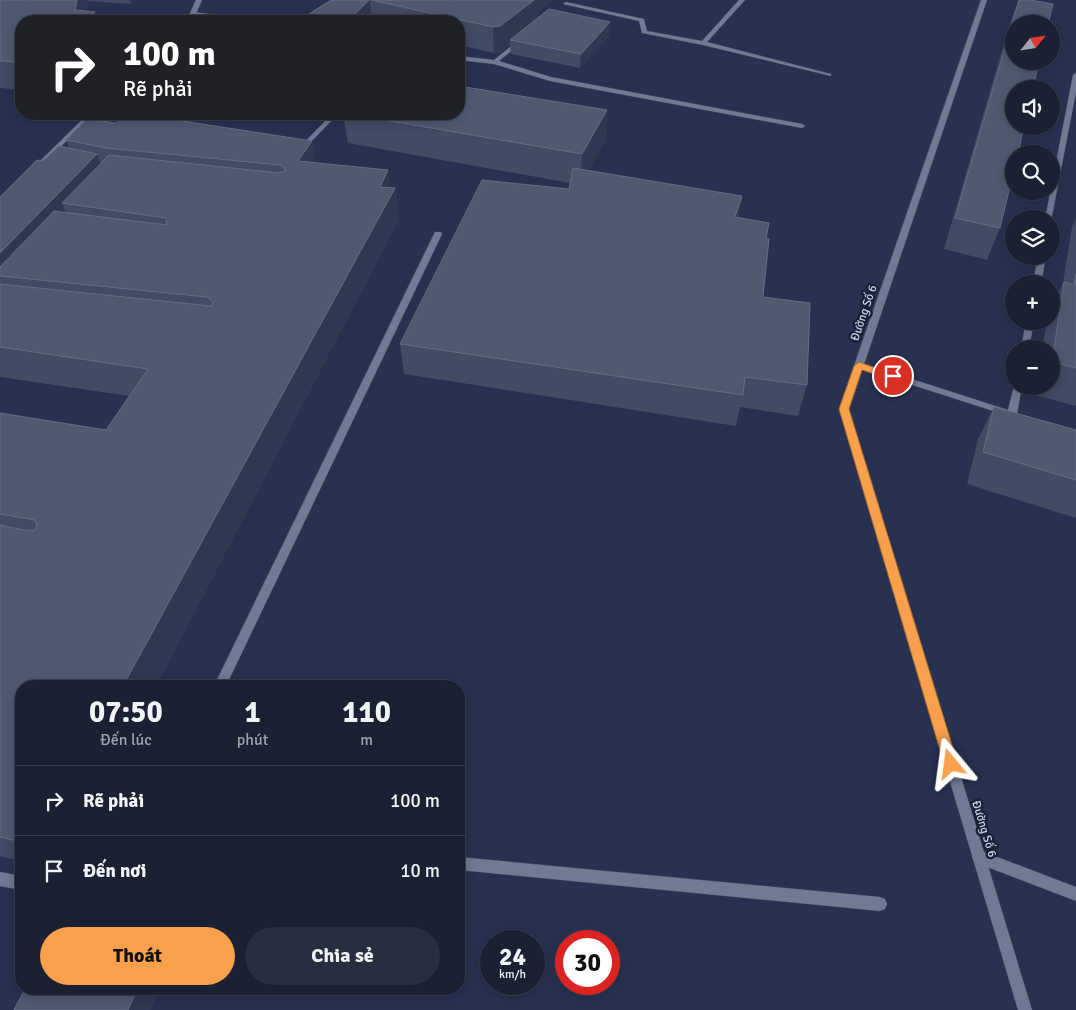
<!DOCTYPE html>
<html lang="vi">
<meta charset="utf-8">
<style>
body{margin:0;font-family:Signika,sans-serif;background:#282d3f;color:#f1f3f6;height:100vh;display:flex;flex-direction:column;font-size:19px;white-space:nowrap}
*{box-sizing:border-box;margin:0}
p{font-size:16px;color:#a0a3ac}
.icon{flex:none;width:28px;height:28px;fill:none;stroke:currentColor;stroke-width:2;stroke-linecap:round;stroke-linejoin:round}
.map{position:relative;flex:1;overflow:hidden}
.details{position:absolute;left:15px;top:680px;width:450px;height:315px;display:flex;flex-direction:column;background:#1b2033;border-radius:20px;box-shadow:0 2px 12px #0003,0 0 0 1px #393e4e}
.details>*{flex:none}
.top-card{position:absolute;left:15px;top:15px;width:450px;height:105px;border-radius:20px;box-shadow:0 2px 12px #0003,0 0 0 1px #393e4e;background:#202124;color:#fff;overflow:hidden}
.needle{width:32px;rotate:60deg}
.fabs{position:absolute;left:1005px;top:15px;display:grid;gap:10px}
.fabs a{display:grid;place-items:center;width:55px;height:55px;border-radius:50%;background:#1b2033;box-shadow:0 2px 12px #0003,0 0 0 1px #393e4e;font-size:25px}
.speed{position:absolute;left:480px;top:930px;display:flex;gap:10px;font-size:25px;font-weight:700;text-align:center}
.speed>*{display:grid;place-content:center;width:65px;height:65px;border-radius:50%;background:#1b2033;box-shadow:0 2px 12px #0003,0 0 0 1px #393e4e;line-height:1}
.speed small{font-size:12px;font-weight:400}
.speed .limit{border:8px solid #d22;background:#fff;color:#111}
.pin{position:absolute;display:grid;place-items:center;width:42px;height:42px;color:#fff;margin:-21px;border:2px solid #fff;border-radius:50%;box-shadow:0 1px 5px #0007}
.me{position:absolute;width:55px;margin:-28px;rotate:344deg;stroke-linejoin:round;filter:drop-shadow(0 0 4px #0008)}
.turn{display:flex;align-items:center;gap:18px;height:105px;padding:0 25px;font-size:22px}
.turn .icon{width:65px;height:65px;stroke-width:2.5}
.turn b{display:block;font-size:35px;line-height:42px}
.eta{display:flex;justify-content:space-evenly;align-items:center;height:85px;text-align:center}
.eta b{font-size:30px;font-weight:700;line-height:35px}
.button{display:flex;gap:10px;margin-top:auto;padding:10px 25px}
.button a{flex:1;height:58px;border-radius:30px;background:#f8a04c;color:#111;font-size:20px;font-weight:700;line-height:58px;text-align:center}
.button a+a{background:#282d3f;color:#f1f3f6}
ul{padding:0;list-style:none}
li{display:flex;align-items:center;gap:15px;height:70px;padding:0 25px;border-top:1px solid #393e4e}
li div{flex:1}
li b{display:block;font-size:19px}
li em{font-style:normal}
.map>svg:first-child{display:block}
.built{fill:#293151;fill-rule:evenodd}
.lines{fill:none;stroke-linecap:round;stroke-linejoin:round}
.service-casing{stroke:#3f465d;stroke-width:1}
.minor-casing{stroke:#3f465d;stroke-width:1}
.service{fill:#717993;fill-rule:evenodd}
.minor{fill:#717993;fill-rule:evenodd}
.wall{fill:#424a64}
.shaded-wall{fill:#303851}
.building{fill:#515971;stroke:#656c83}
.route{fill:#f8a04c;stroke:#a16831}
.labels{text-anchor:middle;dominant-baseline:central;stroke-width:5;stroke-linejoin:round;paint-order:stroke}
.street-label{font-size:12px;fill:#cdd2e2;stroke:#1b213a}
</style>
<div class="map">
<svg width="1076" height="1010" viewBox="0 0 1076 1010">
<rect width="100%" height="100%" fill="#242b44"/>
<!-- built -->
<path class="built" d="M 0,0 L 1076,0 L 1076,1010 L 0,1010 ZM 21,21 L 459,21 L 459,114 L 21,114 ZM 1014,24 L 1051,24 L 1051,61 L 1014,61 ZM 1014,89 L 1051,89 L 1051,126 L 1014,126 ZM 1014,154 L 1051,154 L 1051,191 L 1014,191 ZM 1014,219 L 1051,219 L 1051,256 L 1014,256 ZM 1014,284 L 1051,284 L 1051,321 L 1014,321 ZM 1014,349 L 1051,349 L 1051,386 L 1014,386 ZM 21,686 L 459,686 L 459,989 L 21,989 ZM 491,941 L 534,941 L 534,984 L 491,984 ZM 566,941 L 609,941 L 609,984 L 566,984 Z"/>
<g class="lines">
<!-- service casing -->
<g class="service-casing">
<path id="service" d="M 739,0 L 745,0 L 707,42 L 831,74 L 831,76 L 703,45 L 642,33 L 639,21 L 563,4 L 566,2 L 644,19 L 647,31 L 702,41 Z
M 193,12 L 248,19 L 251,21 L 237,21 L 191,15 L 190,14 Z
M 520,39 L 522,40 L 522,42 L 499,61 L 551,77 L 802,124 L 805,126 L 802,128 L 550,81 L 494,64 L 459,60 L 459,56 L 494,60 Z
M 1076,73 L 1076,92 L 1051,221 L 1051,219 L 1045,219 L 1073,75 Z
M 332,114 L 338,114 L 303,150 L 299,150 L 299,148 Z
M 435,232 L 441,232 L 442,234 L 226,686 L 214,686 Z
M 1038,256 L 1046,256 L 1041,284 L 1033,284 Z
M 1026,321 L 1034,321 L 1029,349 L 1021,349 Z
M 859,362 L 1008,410 L 1014,386 L 1022,386 L 1017,414 L 1015,416 L 1009,416 L 856,367 L 855,365 Z
M 979,850 L 1076,887 L 1076,901 L 974,862 L 972,857 L 974,852 Z
M 459,857 L 880,897 L 885,899 L 887,904 L 885,909 L 880,911 L 459,870 Z
M 0,872 L 21,876 L 21,890 L 0,886 Z"/>
</g>
<!-- minor casing -->
<g class="minor-casing">
<path id="minor" d="M 196,0 L 202,0 L 196,14 L 189,21 L 183,21 L 190,13 Z
M 981,0 L 987,0 L 849,409 L 1032,1010 L 1018,1010 L 839,409 Z
M 88,114 L 94,114 L 37,170 L 33,170 L 33,168 Z"/>
</g>
<!-- service -->
<use href="#service" class="service"/>
<!-- minor -->
<use href="#minor" class="minor"/>
</g>
<!-- wall -->
<path class="wall" d="M 0,0 L 135,0 L 131,4 L 88,1 L 87,11 L 95,12 L 97,21 L 21,21 L 21,90 L 0,88 Z
M 331,0 L 552,0 L 539,11 L 539,17 L 610,22 L 609,36 L 580,68 L 511,54 L 510,44 L 501,52 L 494,53 L 459,45 L 459,21 L 298,21 Z
M 1019,0 L 1000,228 L 987,260 L 944,249 L 1009,26 Z
M 607,110 L 605,140 L 589,170 L 742,196 L 738,218 L 766,239 L 763,297 L 807,385 L 798,416 L 740,407 L 736,426 L 404,374 L 400,344 L 569,189 L 570,183 L 348,143 L 343,114 L 459,114 Z
M 175,114 L 177,120 L 312,141 L 316,163 L 391,188 L 395,188 L 399,219 L 156,686 L 21,686 L 21,861 L 0,856 L 0,413 L 106,430 L 129,396 L 0,377 L 0,197 L 43,161 L 69,148 L 66,140 L 116,123 Z
M 1076,218 L 1076,406 L 1035,395 L 1036,386 L 1051,386 L 1051,349 L 1042,349 L 1047,321 L 1051,321 L 1051,308 L 1063,283 L 1072,227 Z
M 994,407 L 1076,430 L 1076,518 L 967,484 L 978,439 Z"/>
<!-- shaded-wall -->
<path class="shaded-wall" d="M 77,0 L 88,0 L 86,20 L 95,12 L 97,21 L 79,21 L 75,10 Z
M 130,0 L 135,0 L 131,4 Z
M 370,0 L 372,21 L 348,21 Z
M 530,0 L 552,0 L 539,11 L 539,21 L 510,40 L 510,44 L 501,52 L 494,53 L 493,27 Z
M 610,22 L 609,36 L 580,68 L 581,54 Z
M 21,58 L 21,75 L 16,62 Z
M 607,110 L 605,140 L 581,185 L 582,154 Z
M 175,114 L 184,144 L 170,119 Z
M 312,141 L 318,171 L 298,161 Z
M 97,154 L 108,184 L 62,203 L 71,225 L 0,276 L 0,253 Z
M 388,170 L 392,195 L 395,188 L 399,219 L 156,686 L 123,686 Z
M 742,196 L 737,226 L 735,217 Z
M 137,989 L 160,989 L 151,1010 L 128,1010 Z"/>
<!-- building -->
<path class="building" d="M 0,0 L 77,0 L 75,10 L 95,12 L 85,21 L 21,21 L 21,58 L 16,62 L 0,61 Z
M 331,0 L 369,0 L 348,21 L 298,21 Z
M 371,0 L 534,0 L 500,26 L 493,27 Z
M 1019,0 L 1030,0 L 1053,4 L 1048,24 L 1014,24 L 1014,61 L 1039,61 L 1033,89 L 1014,89 L 1014,126 L 1024,126 L 1018,154 L 1014,154 L 1014,170 L 1000,228 L 955,218 Z
M 549,9 L 610,22 L 581,54 L 510,40 Z
M 459,86 L 607,110 L 582,154 L 350,114 L 459,114 Z
M 126,114 L 175,114 L 170,119 L 312,141 L 298,161 L 388,170 L 380,187 L 395,188 L 123,686 L 21,686 L 21,842 L 0,837 L 0,525 L 29,531 L 34,530 L 37,526 L 35,520 L 0,514 L 0,413 L 106,430 L 148,369 L 0,347 L 0,284 L 211,306 L 213,302 L 207,297 L 0,276 L 0,267 L 54,211 L 167,225 L 166,218 L 62,203 L 109,155 L 280,173 L 286,170 L 280,165 L 106,148 L 66,140 L 87,119 L 116,123 Z
M 59,146 L 97,154 L 0,253 L 0,197 L 37,160 L 43,161 Z
M 573,168 L 742,196 L 735,217 L 769,223 L 766,239 L 769,239 L 763,297 L 810,303 L 807,385 L 745,377 L 743,395 L 400,344 L 482,180 L 569,189 Z
M 1076,274 L 1076,368 L 1052,362 L 1064,282 L 1074,285 Z
M 994,407 L 1076,430 L 1076,480 L 983,452 Z
M 25,989 L 137,989 L 128,1010 L 14,1010 Z"/>
<!-- route -->
<path class="route" d="M 859,362 L 898,376 L 893,380 L 862,370 L 849,409 L 958,764 L 956,768 L 951,770 L 946,768 L 944,764 L 839,409 L 854,366 Z"/>
<g class="labels">
<!-- street labels -->
<g class="street-label">
<text transform="translate(864 313) rotate(-71)">Đường Số 6</text>
<text transform="translate(984 829) rotate(73)">Đường Số 6</text>
</g>
</g>
</svg>
<div class="fabs">
<a><svg class="needle" viewBox="-14 -14 28 28"><path d="M0-13l5 13h-10z" fill="#e53935"/><path d="M0 13l5-13h-10z" fill="#a0a3ac"/></svg></a>
<a><svg class="icon" aria-label="sound" viewBox="0 0 24 24"><path d="M4 9h4l5-4v14l-5-4H4zM17 9q2 3 0 6"/></svg></a>
<a><svg class="icon" aria-label="search" viewBox="0 0 24 24"><circle cx="10" cy="10" r="6"/><path d="M15 15l6 6"/></svg></a>
<a><svg class="icon" aria-label="layers" viewBox="0 0 24 24"><path d="M12 4l9 5-9 5-9-5zM3 14l9 5 9-5"/></svg></a>
<a>+</a>
<a>−</a>
</div>
<div class="speed"><div>24<small>km/h</small></div><div class="limit">30</div></div>
<div class="pin" style="left:893px;top:376px;background:#d93025"><svg class="icon" aria-label="arrive" viewBox="0 0 24 24"><path d="M6 21V4h12l-3 4 3 4H6"/></svg></div>
<svg class="me" style="left:951px;top:764px" viewBox="-20 -20 40 40"><path d="M0-17L14 15 0 8-14 15z" fill="#f8a04c" stroke="#fff" stroke-width="4"/></svg>
<div class="top-card">
<div class="turn"><svg class="icon" aria-label="right" viewBox="0 0 24 24"><path d="M7 20v-9h11M14 6l5 5-5 5"/></svg><div><b>100 m</b>Rẽ phải</div></div>
</div>
<section class="details">
<div class="eta">
<div><b>07:50</b><p>Đến lúc</p></div>
<div><b>1</b><p>phút</p></div>
<div><b>110</b><p>m</p></div>
</div>
<ul>
<li><svg class="icon" aria-label="right" viewBox="0 0 24 24"><path d="M7 20v-9h11M14 6l5 5-5 5"/></svg><div><b>Rẽ phải</b></div><em>100 m</em></li>
<li><svg class="icon" aria-label="arrive" viewBox="0 0 24 24"><path d="M6 21V4h12l-3 4 3 4H6"/></svg><div><b>Đến nơi</b></div><em>10 m</em></li>
</ul>
<div class="button"><a>Thoát</a><a>Chia sẻ</a></div>
</section>
</div>
